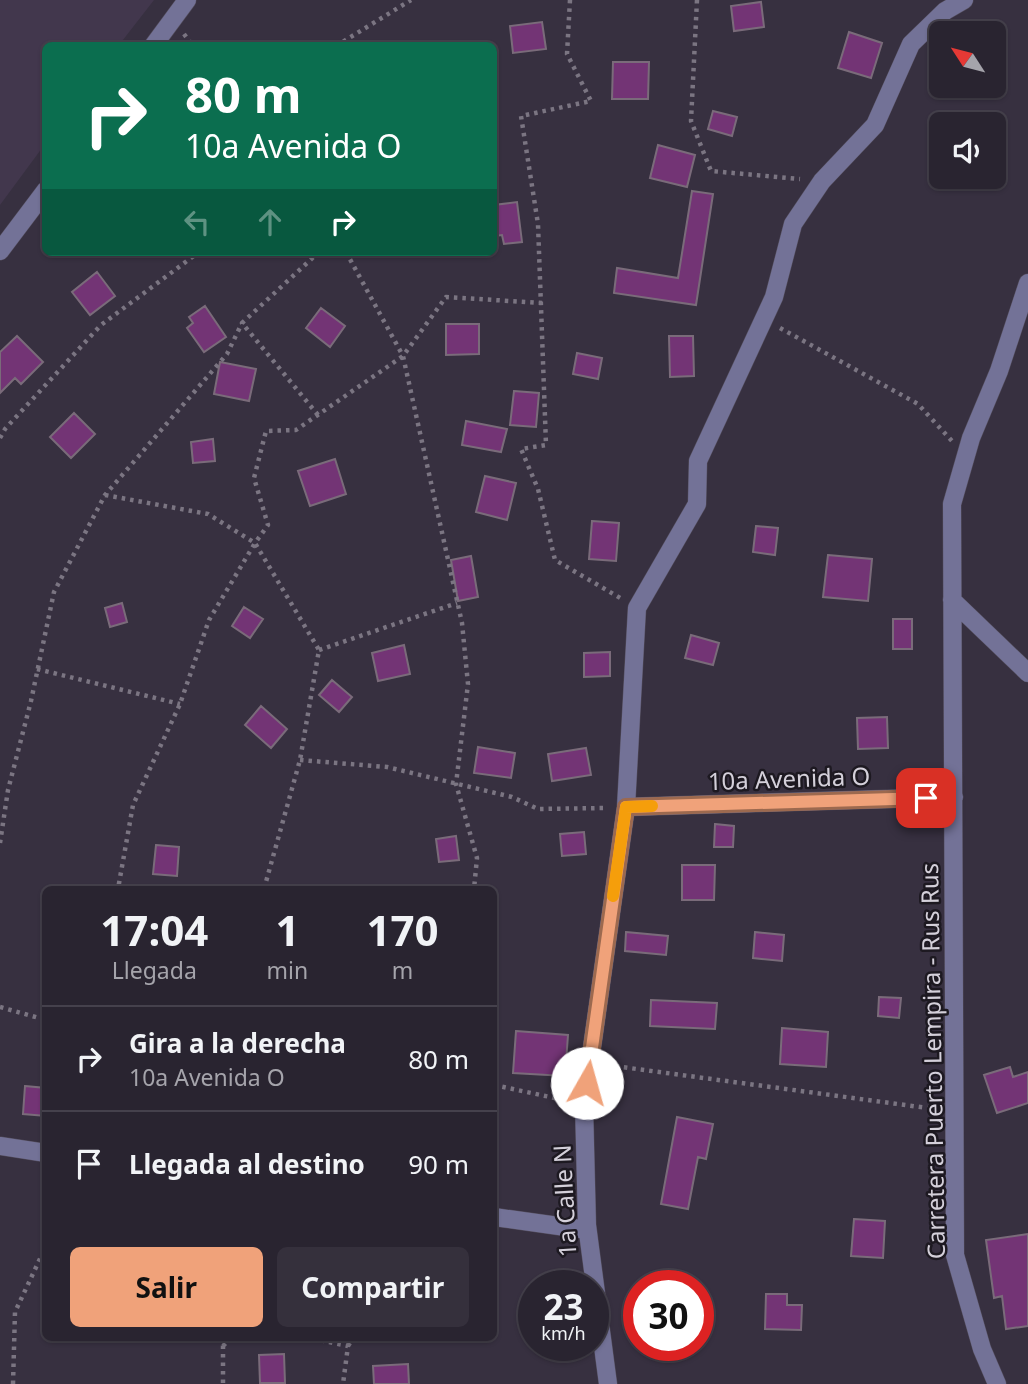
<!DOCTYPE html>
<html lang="es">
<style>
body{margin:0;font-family:"Noto Sans",sans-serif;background:#35303c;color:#f1f3f6;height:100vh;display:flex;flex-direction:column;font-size:26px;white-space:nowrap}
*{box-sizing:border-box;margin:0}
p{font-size:23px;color:#a5a4ab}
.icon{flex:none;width:38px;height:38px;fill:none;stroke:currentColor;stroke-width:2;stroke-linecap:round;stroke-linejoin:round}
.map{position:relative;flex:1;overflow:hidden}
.panel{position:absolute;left:42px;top:886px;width:455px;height:455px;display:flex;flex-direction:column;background:#292430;border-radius:10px;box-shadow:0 2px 5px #0004,0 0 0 2px #45414c}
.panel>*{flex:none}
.guide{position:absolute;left:42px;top:42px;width:455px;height:214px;border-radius:10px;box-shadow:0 2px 5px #0004,0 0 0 2px #45414c;background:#0b6e4f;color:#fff;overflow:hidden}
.needle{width:46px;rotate:306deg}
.fabs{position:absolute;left:929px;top:21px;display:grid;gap:14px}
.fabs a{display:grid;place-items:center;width:77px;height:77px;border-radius:10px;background:#292430;box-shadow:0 2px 5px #0004,0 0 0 2px #45414c;font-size:35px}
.speed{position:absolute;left:518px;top:1270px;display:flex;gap:14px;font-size:35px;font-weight:700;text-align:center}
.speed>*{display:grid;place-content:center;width:91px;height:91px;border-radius:50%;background:#292430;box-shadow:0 2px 5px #0004,0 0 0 2px #45414c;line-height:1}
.speed small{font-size:18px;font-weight:400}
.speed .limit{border:10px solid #d22;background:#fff;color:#111}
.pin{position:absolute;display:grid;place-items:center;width:60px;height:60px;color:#fff;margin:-30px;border-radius:14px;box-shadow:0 4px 10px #0006}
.me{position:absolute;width:77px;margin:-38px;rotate:7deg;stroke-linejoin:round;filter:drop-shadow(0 0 5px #0008)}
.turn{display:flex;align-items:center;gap:24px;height:147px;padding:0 28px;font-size:32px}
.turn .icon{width:91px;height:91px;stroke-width:2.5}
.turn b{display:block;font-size:49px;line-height:60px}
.lanes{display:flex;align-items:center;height:66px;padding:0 28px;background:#0003;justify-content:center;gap:35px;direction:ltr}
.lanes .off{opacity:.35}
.eta{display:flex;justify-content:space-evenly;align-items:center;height:119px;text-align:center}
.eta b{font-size:42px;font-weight:700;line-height:49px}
.cta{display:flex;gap:14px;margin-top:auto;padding:14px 28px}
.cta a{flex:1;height:80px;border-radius:10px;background:#f0a27a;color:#111;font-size:28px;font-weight:700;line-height:80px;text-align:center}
.cta a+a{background:#35303c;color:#f1f3f6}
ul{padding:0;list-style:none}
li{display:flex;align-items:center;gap:21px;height:105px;padding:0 28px;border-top:2px solid #45414c}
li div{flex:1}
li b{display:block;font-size:26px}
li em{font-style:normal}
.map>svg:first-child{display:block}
.built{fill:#42374d}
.building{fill:#733475;stroke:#7a6b7a;stroke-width:2}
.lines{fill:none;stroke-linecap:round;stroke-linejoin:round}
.minor-casing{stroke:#534d5c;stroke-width:19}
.path{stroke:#7b7582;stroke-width:4.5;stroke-dasharray:3.5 5;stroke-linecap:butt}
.minor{stroke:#737297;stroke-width:18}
.route-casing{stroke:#9c694f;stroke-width:18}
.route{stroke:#f0a27a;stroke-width:12}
.slow{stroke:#f59e0b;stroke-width:12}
.labels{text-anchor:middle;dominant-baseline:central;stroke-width:5;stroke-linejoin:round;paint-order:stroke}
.street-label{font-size:24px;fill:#d4d0da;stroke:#1d1921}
</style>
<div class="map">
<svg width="1028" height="1384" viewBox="0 0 1028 1384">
<rect width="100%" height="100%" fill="#373040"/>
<!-- built -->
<path class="built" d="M 0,0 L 154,0 L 119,45 L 46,46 L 45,144 L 0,205 Z"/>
<!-- building -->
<path class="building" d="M 761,2 L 764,27 L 734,31 L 731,6 Z
M 542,22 L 546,49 L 513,53 L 510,26 Z
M 849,32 L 882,43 L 871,78 L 838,68 Z
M 613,62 L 649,62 L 648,99 L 612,99 Z
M 713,111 L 737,117 L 732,136 L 708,129 Z
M 658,145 L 695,155 L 687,187 L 650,178 Z
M 692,191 L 713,194 L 696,305 L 614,293 L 617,268 L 678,278 Z
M 517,202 L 522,242 L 504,244 L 502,235 L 494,236 L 494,205 Z
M 97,272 L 115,296 L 90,315 L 72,292 Z
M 205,306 L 226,337 L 204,352 L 187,328 L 193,323 L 189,317 Z
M 321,308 L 345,326 L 330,347 L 306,328 Z
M 446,324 L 479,324 L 479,354 L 446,355 Z
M 17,336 L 43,362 L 21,384 L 15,378 L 0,393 L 0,352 Z
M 669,336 L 693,336 L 694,376 L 670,377 Z
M 577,353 L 602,358 L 598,379 L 573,374 Z
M 220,362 L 256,369 L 249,401 L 214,394 Z
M 514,391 L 539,393 L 536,427 L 510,425 Z
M 74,413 L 95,434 L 71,458 L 50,437 Z
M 466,421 L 507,429 L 501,452 L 462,445 Z
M 213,439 L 215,461 L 193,463 L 191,442 Z
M 335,459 L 346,494 L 310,506 L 298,471 Z
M 485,476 L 516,483 L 507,520 L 476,512 Z
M 592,521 L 619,523 L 616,561 L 589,559 Z
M 756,526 L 778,528 L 775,555 L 753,552 Z
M 828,555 L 872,559 L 868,601 L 823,597 Z
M 471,556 L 478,597 L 458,601 L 451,560 Z
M 122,603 L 127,622 L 110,627 L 105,608 Z
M 244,607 L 263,619 L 250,638 L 232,626 Z
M 893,619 L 912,619 L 912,649 L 893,649 Z
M 691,635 L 719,643 L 713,665 L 685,658 Z
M 404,645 L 410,674 L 378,681 L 372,653 Z
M 610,652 L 610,676 L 584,677 L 584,653 Z
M 332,680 L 352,697 L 339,712 L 319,695 Z
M 261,706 L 287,729 L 271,748 L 245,725 Z
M 887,717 L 888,748 L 858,749 L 857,718 Z
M 478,747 L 515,753 L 511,778 L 474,773 Z
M 586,748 L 591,775 L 552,781 L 548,754 Z
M 715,824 L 734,826 L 733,847 L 714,847 Z
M 584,832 L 586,854 L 562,856 L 560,834 Z
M 456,836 L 459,860 L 439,862 L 436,839 Z
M 156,845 L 179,847 L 177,876 L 153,874 Z
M 682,865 L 715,865 L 714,900 L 682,900 Z
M 626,932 L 668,936 L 666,955 L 625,951 Z
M 755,932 L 784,935 L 782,961 L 753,958 Z
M 879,997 L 901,998 L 899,1018 L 878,1016 Z
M 651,1000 L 717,1003 L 715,1029 L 650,1026 Z
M 782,1028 L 828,1032 L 826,1067 L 780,1064 Z
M 516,1031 L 568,1035 L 565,1076 L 513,1073 Z
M 1010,1067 L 1013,1077 L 1028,1072 L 1028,1103 L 997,1113 L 984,1075 Z
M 25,1086 L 46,1088 L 46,1116 L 23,1114 Z
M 677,1117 L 713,1124 L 706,1159 L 698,1157 L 688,1209 L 661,1204 Z
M 854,1219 L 885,1221 L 883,1258 L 851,1256 Z
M 1028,1234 L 1028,1326 L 1006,1329 L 1002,1296 L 994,1298 L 986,1240 Z
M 766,1294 L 787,1294 L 787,1305 L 802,1305 L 801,1330 L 765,1329 Z
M 284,1354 L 285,1383 L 260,1383 L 259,1355 Z
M 408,1364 L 409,1384 L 374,1384 L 373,1366 Z"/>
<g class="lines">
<!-- minor casing -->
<g class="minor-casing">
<path id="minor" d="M 153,46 L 187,0
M 0,251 L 46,190
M 952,600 L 1028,673
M 626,807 L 954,797
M 0,1146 L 46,1153
M 494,1217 L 587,1230
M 608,1384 L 587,1225 L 584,1104 L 626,807 L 637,608 L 697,504 L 698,461 L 774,297 L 793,224 L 822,181 L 875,125 L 911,44 L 945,11 L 964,0
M 997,1384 L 982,1349 L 955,1255 L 952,504 L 971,438 L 999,371 L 1028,283"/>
</g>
<!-- path -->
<path class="path" d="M 570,0 L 567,54 L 591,101 L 521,116 L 538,224 L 546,445 L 521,449 L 538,489 L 555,560 L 622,599
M 697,0 L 691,121 L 711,171 L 800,179
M 184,34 L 193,46
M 336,46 L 411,0
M 346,252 L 403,356 L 462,623 L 468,684 L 456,784 L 477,858 L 474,889
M 780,328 L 918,404 L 952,441
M 318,415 L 242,323 L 319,252
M 0,438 L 5,429 L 101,325 L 199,252
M 105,495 L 208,514 L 255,543 L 209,620 L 180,704 L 133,805 L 118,889
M 319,650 L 457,603
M 37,669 L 180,704
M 300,760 L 387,767 L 512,797 L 538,809 L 607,808
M 0,843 L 8,790 L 31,701 L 54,592 L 105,495 L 227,354 L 242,323
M 264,889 L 300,760 L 319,650 L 255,543 L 268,525 L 254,478 L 266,431 L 296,430 L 403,356 L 446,297 L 542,303
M 0,1007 L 46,1020
M 607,1065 L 935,1109
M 494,1085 L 564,1100
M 223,1337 L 223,1384
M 304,1337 L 348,1346 L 343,1384
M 223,1346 L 232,1337
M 348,1346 L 354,1337
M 13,1384 L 15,1312 L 46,1246"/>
<!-- minor -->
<use href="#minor" class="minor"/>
</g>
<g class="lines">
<!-- route casing -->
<g class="route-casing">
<path id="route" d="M 587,1083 L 626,807 L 926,798"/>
</g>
<!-- route -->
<use href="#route" class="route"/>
<!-- slow -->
<path class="slow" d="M 613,896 L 626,807 L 652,806"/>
</g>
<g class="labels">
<!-- street labels -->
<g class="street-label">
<text transform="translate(789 778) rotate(-2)">10a Avenida O</text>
<text transform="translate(932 1061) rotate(-91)">Carretera Puerto Lempira - Rus Rus</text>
<text transform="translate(564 1201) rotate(-93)">1a Calle N</text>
</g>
</g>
</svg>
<div class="fabs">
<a><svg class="needle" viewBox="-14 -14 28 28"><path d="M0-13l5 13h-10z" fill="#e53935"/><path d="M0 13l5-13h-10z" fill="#a5a4ab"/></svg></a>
<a><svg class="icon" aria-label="sound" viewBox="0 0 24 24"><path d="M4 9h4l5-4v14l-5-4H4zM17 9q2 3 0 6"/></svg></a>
</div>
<div class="speed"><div>23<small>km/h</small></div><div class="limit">30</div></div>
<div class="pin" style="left:926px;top:798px;background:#d93025"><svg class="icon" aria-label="arrive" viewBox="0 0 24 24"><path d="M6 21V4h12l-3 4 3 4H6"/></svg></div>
<svg class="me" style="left:587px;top:1083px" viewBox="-20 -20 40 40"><circle r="19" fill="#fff"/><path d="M0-13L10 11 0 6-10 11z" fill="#f0a27a"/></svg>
<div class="guide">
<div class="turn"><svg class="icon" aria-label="right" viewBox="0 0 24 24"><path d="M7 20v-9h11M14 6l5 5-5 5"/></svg><div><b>80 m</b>10a Avenida O</div></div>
<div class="lanes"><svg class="icon off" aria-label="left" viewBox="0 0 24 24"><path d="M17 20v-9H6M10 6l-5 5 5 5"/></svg><svg class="icon off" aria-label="ahead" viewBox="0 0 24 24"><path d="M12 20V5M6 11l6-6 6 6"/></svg><svg class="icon" aria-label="right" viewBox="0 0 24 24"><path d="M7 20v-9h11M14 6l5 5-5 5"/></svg></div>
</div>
<section class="panel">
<div class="eta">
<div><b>17:04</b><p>Llegada</p></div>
<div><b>1</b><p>min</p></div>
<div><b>170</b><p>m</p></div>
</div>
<ul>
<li><svg class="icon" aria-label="right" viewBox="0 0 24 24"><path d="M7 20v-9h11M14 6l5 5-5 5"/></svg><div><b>Gira a la derecha</b><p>10a Avenida O</p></div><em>80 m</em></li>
<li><svg class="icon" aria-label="arrive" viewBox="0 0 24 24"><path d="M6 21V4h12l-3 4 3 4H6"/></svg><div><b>Llegada al destino</b></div><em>90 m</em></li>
</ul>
<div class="cta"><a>Salir</a><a>Compartir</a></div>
</section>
</div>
